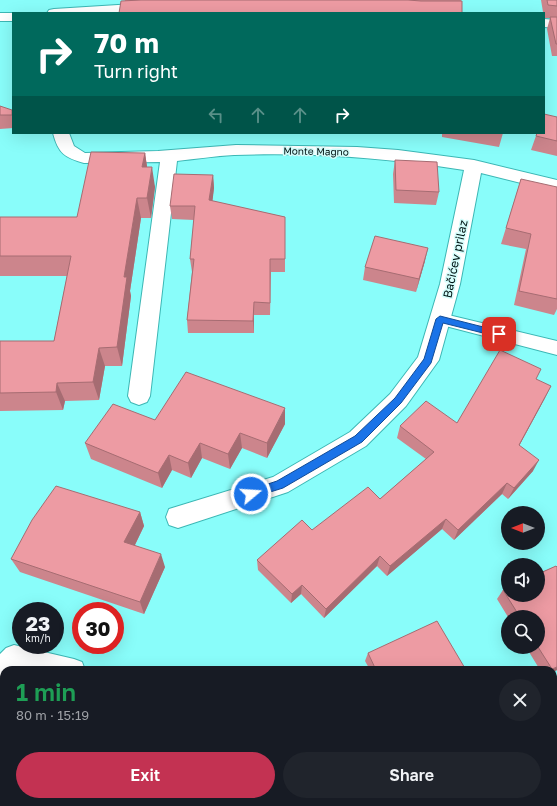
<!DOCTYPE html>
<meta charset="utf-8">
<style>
body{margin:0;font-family:"Golos Text",sans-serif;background:#20242c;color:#f1f3f6;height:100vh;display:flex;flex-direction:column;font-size:15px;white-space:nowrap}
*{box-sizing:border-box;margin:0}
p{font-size:13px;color:#9ea1a6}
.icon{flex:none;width:22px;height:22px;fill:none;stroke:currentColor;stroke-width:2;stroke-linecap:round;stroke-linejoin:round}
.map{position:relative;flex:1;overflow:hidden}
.sheet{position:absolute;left:0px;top:666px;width:557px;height:140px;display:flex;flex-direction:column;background:#171b24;border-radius:12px 12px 0 0;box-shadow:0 4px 16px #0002}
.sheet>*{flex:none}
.top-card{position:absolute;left:12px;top:12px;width:533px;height:122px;border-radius:0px;box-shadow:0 4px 16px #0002;background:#00695c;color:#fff;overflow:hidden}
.needle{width:26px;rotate:270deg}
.controls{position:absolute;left:501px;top:506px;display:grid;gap:8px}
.controls a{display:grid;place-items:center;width:44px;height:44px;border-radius:50%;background:#171b24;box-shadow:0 4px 16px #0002;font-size:20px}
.speed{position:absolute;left:12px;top:602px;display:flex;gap:8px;font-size:20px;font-weight:700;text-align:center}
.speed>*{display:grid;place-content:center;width:52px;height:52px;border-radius:50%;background:#171b24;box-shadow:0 4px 16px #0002;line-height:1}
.speed small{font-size:10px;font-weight:400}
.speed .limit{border:6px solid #d22;background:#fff;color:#111}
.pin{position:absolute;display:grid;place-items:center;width:34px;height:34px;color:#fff;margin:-17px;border-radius:8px;box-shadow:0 2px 6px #0006}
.me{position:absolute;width:44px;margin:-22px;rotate:72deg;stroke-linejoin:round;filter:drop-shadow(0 0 3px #0008)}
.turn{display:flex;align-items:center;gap:14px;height:84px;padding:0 16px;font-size:18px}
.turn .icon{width:52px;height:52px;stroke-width:2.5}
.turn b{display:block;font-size:28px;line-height:34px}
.lanes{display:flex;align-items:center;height:38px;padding:0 16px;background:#0003;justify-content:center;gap:20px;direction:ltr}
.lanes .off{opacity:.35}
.round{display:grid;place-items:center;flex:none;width:42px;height:42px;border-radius:21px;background:#20242c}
.head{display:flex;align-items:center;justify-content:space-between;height:68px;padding:0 16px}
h1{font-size:24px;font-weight:600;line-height:30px;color:#1e9e55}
.action{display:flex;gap:8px;margin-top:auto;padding:8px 16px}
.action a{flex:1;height:46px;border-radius:24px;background:#c33252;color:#fff;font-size:16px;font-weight:600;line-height:46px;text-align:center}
.action a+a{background:#20242c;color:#f1f3f6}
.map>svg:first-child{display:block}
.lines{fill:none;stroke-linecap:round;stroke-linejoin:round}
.service-casing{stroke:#3cb7b5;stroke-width:2}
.minor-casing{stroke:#3cb7b5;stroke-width:2}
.service{fill:#fff;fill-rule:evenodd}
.minor{fill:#fff;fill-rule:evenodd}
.wall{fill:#cc858c}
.shaded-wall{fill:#a66c72}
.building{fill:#ed9ba3;stroke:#a66c72}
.route{fill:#1a73e8;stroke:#114b97}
.labels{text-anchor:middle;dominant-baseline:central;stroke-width:3;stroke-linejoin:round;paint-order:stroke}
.far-street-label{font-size:10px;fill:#001414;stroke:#d4fdfb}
.street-label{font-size:12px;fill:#001414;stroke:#d4fdfb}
</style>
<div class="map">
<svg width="557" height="806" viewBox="0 0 557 806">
<rect width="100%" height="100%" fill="#89fdfa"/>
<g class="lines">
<!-- service casing -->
<g class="service-casing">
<path id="service" d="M 440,313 L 557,341 L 557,355 L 434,323 L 432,319 L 434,315 Z
M 14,645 L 74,659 L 82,662 L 85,670 L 26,670 L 18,668 L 15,670 L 4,670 L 4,679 L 0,680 L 0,654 L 6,648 Z"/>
</g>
<!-- minor casing -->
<g class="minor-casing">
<path id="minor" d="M 150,3 L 155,4 L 157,7 L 155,10 L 122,13 L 47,13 L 49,10 L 54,9 Z
M 0,13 L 14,13 L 13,21 L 0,21 Z
M 544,19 L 557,20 L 557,28 L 544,27 Z
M 53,133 L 69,133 L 74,146 L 85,153 L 158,151 L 236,145 L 357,147 L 398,150 L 474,160 L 557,180 L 557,192 L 481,173 L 460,284 L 439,360 L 406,406 L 366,446 L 288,492 L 178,528 L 169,525 L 166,517 L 169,509 L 273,477 L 350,432 L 390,394 L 418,357 L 440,284 L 464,170 C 389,158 311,152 234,155 C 215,156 196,159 177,161 L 150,396 L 147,402 L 139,405 L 131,402 L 128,396 L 160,162 L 84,163 C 65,158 58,153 53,133 Z
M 557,740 L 557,770 L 553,771 L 553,741 Z
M 445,802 L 477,802 L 475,806 L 443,806 Z"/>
</g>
<!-- service -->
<use href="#service" class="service"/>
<!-- minor -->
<use href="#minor" class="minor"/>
</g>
<!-- wall -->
<path class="wall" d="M 125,0 L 461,0 L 461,1 L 125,1 Z
M 541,0 L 557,0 L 557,56 L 552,56 L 547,29 L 550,18 L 544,18 Z
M 0,106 L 13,112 L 13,128 L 0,129 Z
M 557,117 L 557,156 L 531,150 L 537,133 Z
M 442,133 L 503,133 L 499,147 L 442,137 Z
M 145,153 L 147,167 L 155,187 L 151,218 L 141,218 L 130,291 L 131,296 L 122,366 L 105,366 L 99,400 L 65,401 L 63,410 L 0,411 L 0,341 L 54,341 L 67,276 L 0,276 L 0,217 L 77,217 Z
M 395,160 L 439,192 L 436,205 L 394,203 L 393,174 Z
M 213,175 L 214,188 L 212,201 L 285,217 L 285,272 L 271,272 L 270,315 L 254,315 L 254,333 L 188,333 L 187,320 L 192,272 L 190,259 L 194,220 L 172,219 L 170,206 Z
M 521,179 L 557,299 L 557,309 L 554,315 L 514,305 L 526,249 L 501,244 Z
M 425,261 L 416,292 L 363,280 L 365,267 Z
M 537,379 L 545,398 L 519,446 L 533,471 L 508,499 L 502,494 L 454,540 L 442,529 L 387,576 L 377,566 L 324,618 L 301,594 L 291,603 L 258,570 L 257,560 L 312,530 L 380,499 L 426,459 L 397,438 L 400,426 L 457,423 Z
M 155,420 L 285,424 L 267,458 L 242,448 L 230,469 L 202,458 L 191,478 L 172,470 L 162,488 L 91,459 L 85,443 Z
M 140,512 L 144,526 L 135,545 L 165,567 L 144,614 L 20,572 L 11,559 Z
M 556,566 L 557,567 L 557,670 L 553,672 L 553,670 L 540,670 L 526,647 L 538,647 L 538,617 L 508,617 L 497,599 L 503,590 L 508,588 L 508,595 L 538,595 L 538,574 Z
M 368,653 L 466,670 L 370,670 L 365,661 Z
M 107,802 L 355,802 L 355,806 L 261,806 L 219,804 L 172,803 L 130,806 Z"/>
<!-- shaded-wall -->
<path class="shaded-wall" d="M 12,110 L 13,112 L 13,119 L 12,115 Z
M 145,153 L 148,173 L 142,167 Z
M 152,167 L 155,187 L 151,218 L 147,198 Z
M 213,175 L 214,188 L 211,214 L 209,200 Z
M 137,198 L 141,218 L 130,291 L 131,296 L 122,366 L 117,347 L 124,277 Z
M 428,248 L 425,261 L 416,292 L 419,279 Z
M 254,302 L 254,333 L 253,321 Z
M 99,348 L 105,366 L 99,400 L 93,382 Z
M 57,383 L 65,401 L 63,410 L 56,392 Z
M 551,386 L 545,398 L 513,457 L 519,445 Z
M 285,408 L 285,424 L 267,458 L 267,443 Z
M 240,433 L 242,448 L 230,469 L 228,454 Z
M 200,443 L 202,458 L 191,478 L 188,463 Z
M 169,455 L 172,470 L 162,488 L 158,473 Z
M 539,460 L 533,471 L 508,499 L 514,488 Z
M 507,483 L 502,494 L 454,540 L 458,530 Z
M 140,512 L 144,526 L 130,555 L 124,542 Z
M 446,519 L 442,529 L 387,576 L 390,566 Z
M 161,554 L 165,567 L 144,614 L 140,602 Z
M 380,556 L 377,566 L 324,618 L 326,609 Z
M 302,585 L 301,594 L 291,603 L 292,594 Z
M 557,667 L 557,670 L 553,672 L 553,670 L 551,670 Z"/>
<!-- building -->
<path class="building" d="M 141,0 L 408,0 L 421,1 L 462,1 L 462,13 L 119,13 L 121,1 Z
M 547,0 L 557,0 L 557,6 L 548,5 Z
M 550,17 L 557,17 L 557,44 L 556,44 Z
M 0,106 L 12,110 L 12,115 L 0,115 Z
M 544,114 L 557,117 L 557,141 L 536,136 L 537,133 L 544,133 Z
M 91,152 L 145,153 L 142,167 L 152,167 L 147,198 L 137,198 L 124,277 L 127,277 L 117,347 L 99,348 L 93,382 L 57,383 L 56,392 L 0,393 L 0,341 L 54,341 L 71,256 L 0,256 L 0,217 L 77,217 Z
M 395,160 L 437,162 L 439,192 L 396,190 Z
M 174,174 L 213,175 L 209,200 L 285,217 L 285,259 L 270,259 L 270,303 L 254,302 L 253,321 L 187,320 L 194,259 L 190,259 L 195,206 L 170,206 Z
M 521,179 L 557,187 L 557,299 L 519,291 L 531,234 L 506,228 Z
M 375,236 L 428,248 L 419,279 L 365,267 Z
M 500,350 L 541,369 L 536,379 L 551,386 L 519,445 L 539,460 L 514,488 L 507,483 L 458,530 L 446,519 L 390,566 L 380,556 L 326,609 L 302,585 L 292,594 L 257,560 L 302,520 L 312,530 L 368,487 L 380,499 L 434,452 L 400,426 L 426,401 L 457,423 Z
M 186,372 L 285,408 L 267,443 L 240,433 L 228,454 L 200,443 L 188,463 L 169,455 L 158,473 L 85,443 L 113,404 L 155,420 Z
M 56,486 L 140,512 L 124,542 L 161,554 L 140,602 L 11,559 L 32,520 Z
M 556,566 L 557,567 L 557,667 L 552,669 L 538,647 L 538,617 L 520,617 L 503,590 L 508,588 L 508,595 L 538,595 L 538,574 Z
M 437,621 L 466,670 L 376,670 L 368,653 Z
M 287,802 L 355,802 L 355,805 Z"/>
<!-- route -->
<path class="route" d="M 440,316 L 499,331 L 503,334 L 499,337 L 443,323 L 431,363 L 401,403 L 362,442 L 283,488 L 251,498 L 247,497 L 246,494 L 247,491 L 277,481 L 355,436 L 395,398 L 424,359 L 436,319 Z"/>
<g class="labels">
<!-- far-street labels -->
<g class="far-street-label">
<text transform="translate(316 151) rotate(1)">Monte Magno</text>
</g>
<!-- street labels -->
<g class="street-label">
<text transform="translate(455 259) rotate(-78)">Bačićev prilaz</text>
</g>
</g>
</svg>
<div class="controls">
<a><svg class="needle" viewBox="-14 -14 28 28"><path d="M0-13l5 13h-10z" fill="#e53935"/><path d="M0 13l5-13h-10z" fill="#9ea1a6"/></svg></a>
<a><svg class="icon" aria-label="sound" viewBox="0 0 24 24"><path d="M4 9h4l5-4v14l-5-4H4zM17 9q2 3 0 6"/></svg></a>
<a><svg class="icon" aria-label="search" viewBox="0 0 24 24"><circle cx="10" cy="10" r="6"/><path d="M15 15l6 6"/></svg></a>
</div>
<div class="speed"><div>23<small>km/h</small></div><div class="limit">30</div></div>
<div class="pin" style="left:499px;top:334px;background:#d93025"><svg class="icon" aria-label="arrive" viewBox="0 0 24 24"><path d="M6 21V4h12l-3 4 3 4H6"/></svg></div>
<svg class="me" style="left:251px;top:494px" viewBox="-20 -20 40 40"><circle r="17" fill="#1a73e8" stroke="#fff" stroke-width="3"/><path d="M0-11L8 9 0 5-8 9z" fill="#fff"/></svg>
<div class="top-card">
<div class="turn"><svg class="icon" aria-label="right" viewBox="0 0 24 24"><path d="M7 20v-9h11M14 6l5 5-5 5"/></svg><div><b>70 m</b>Turn right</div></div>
<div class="lanes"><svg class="icon off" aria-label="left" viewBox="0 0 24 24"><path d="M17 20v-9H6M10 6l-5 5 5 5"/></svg><svg class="icon off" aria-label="ahead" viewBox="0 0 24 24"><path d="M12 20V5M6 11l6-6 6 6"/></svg><svg class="icon off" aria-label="ahead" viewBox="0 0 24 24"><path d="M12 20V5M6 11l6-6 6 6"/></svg><svg class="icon" aria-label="right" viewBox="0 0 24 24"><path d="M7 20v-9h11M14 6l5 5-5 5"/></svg></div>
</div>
<section class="sheet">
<div class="head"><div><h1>1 min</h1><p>80 m · 15:19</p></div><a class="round"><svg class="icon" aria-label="close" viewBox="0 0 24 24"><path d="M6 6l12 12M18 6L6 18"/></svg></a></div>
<div class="action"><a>Exit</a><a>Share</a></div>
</section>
</div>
